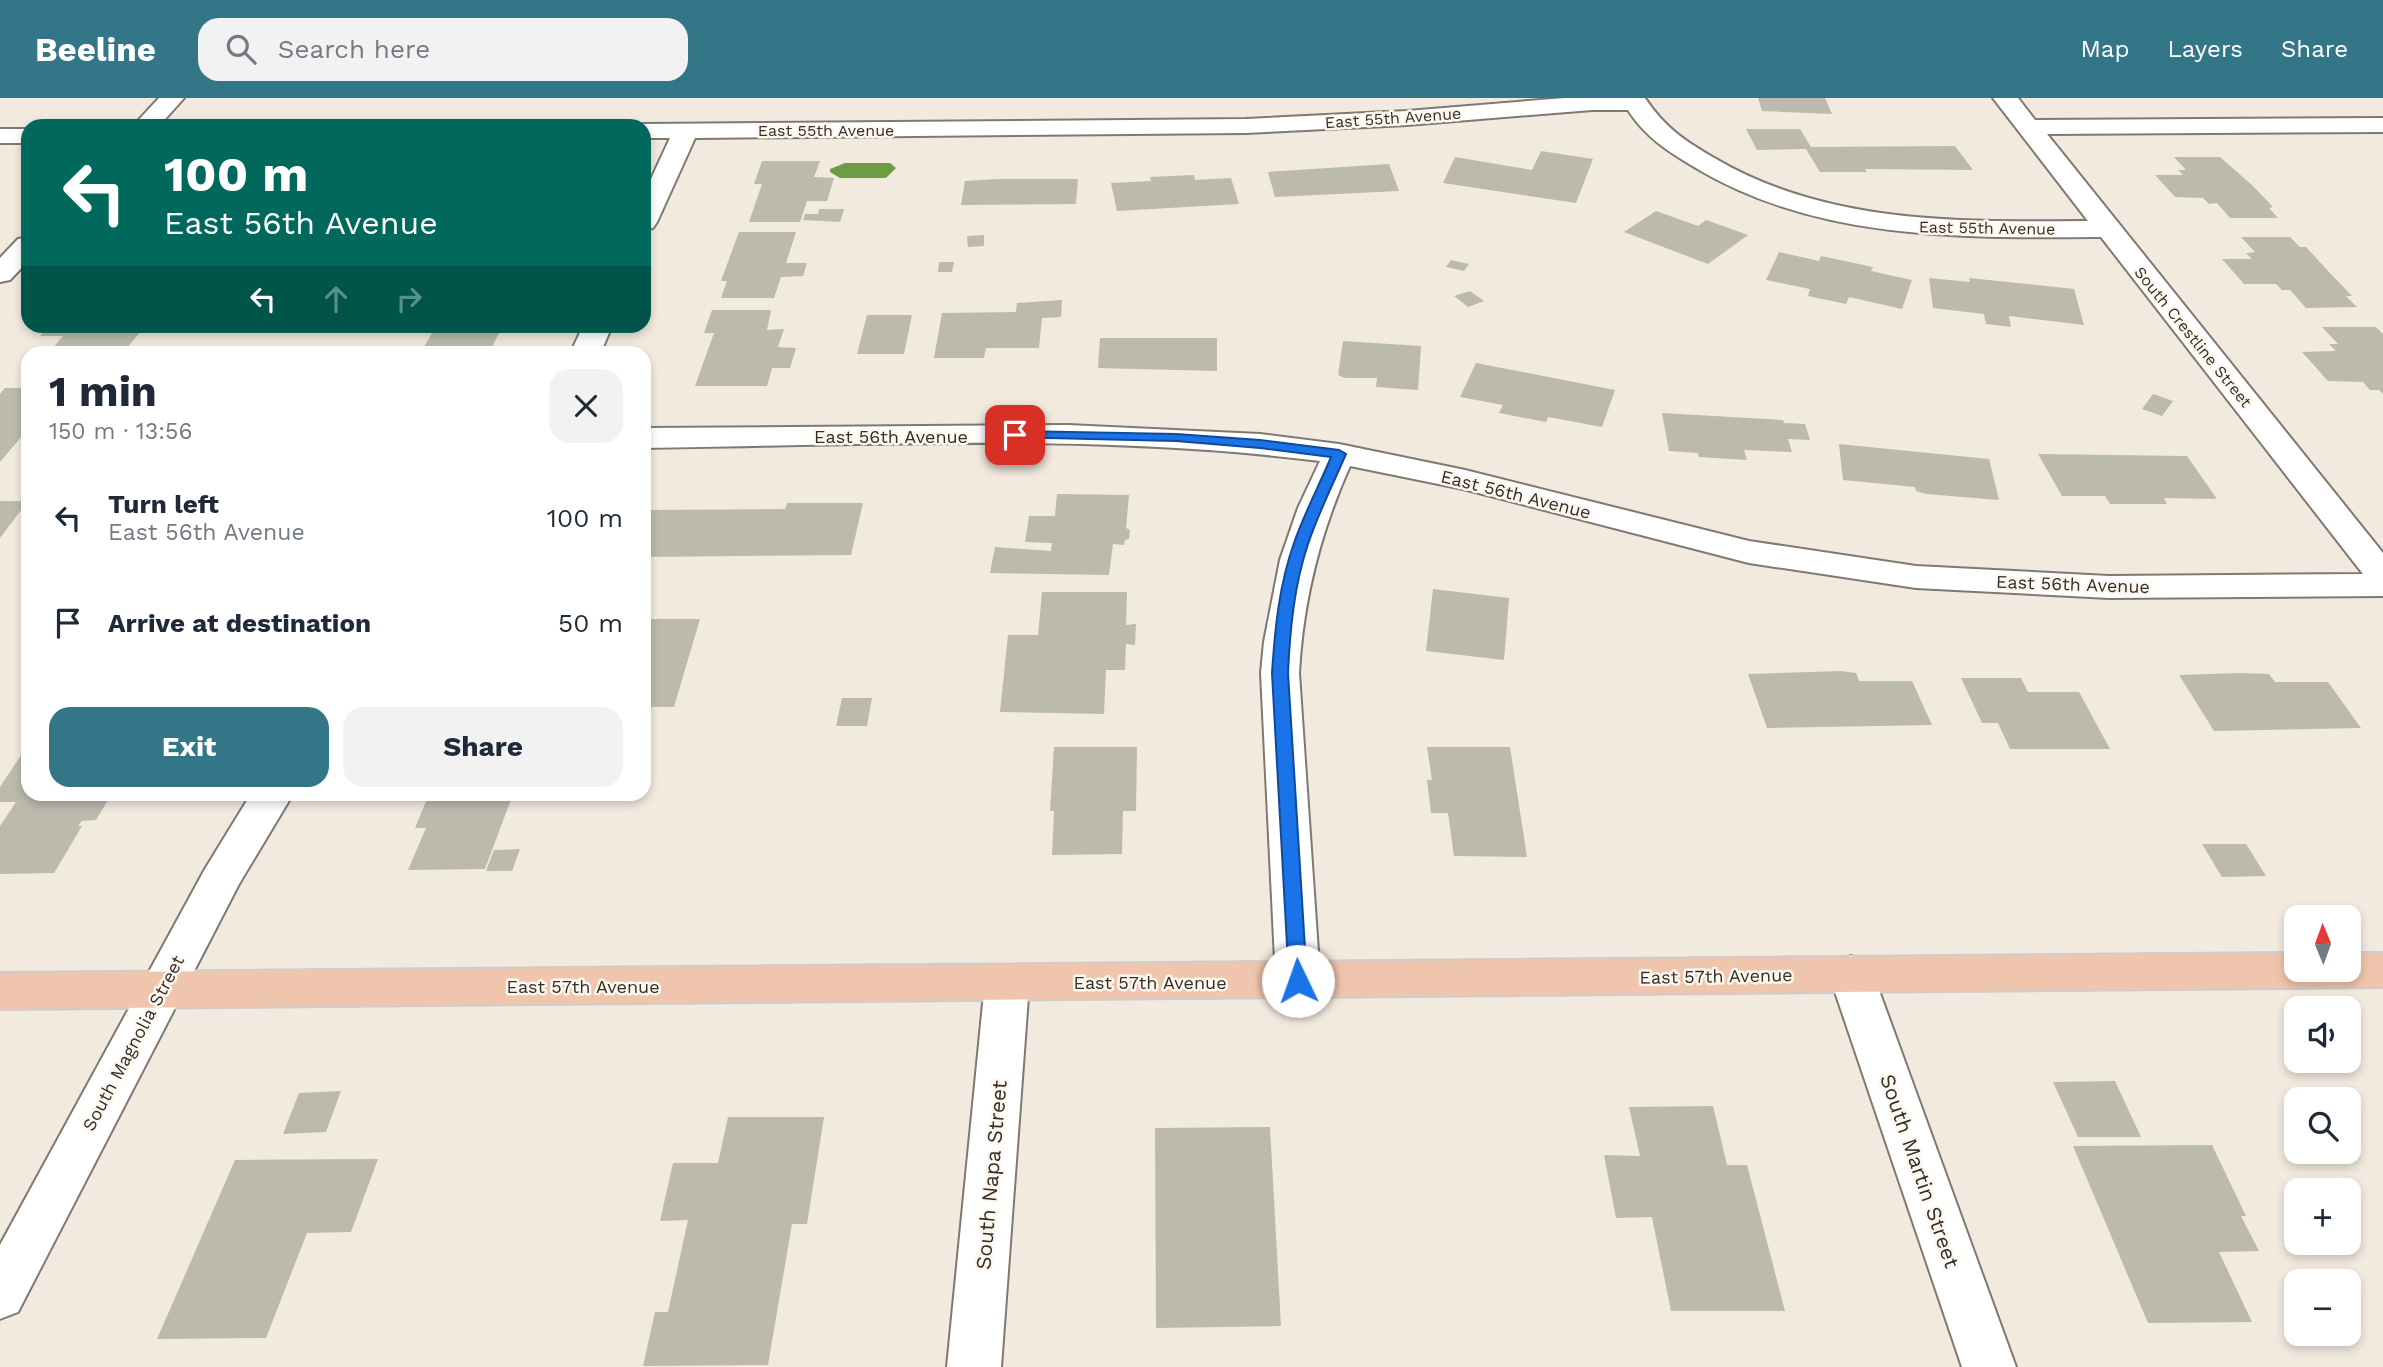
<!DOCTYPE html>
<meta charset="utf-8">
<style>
body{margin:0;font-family:"Work Sans",sans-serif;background:#f2f2f3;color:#1f2937;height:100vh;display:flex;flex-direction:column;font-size:26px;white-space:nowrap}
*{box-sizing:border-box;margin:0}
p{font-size:23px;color:#747a83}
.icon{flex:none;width:38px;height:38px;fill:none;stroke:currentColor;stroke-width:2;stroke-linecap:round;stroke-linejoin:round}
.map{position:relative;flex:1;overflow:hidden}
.side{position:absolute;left:21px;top:248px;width:630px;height:455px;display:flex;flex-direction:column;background:#fff;border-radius:21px;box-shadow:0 4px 10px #0003}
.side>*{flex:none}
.hud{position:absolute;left:21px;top:21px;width:630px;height:214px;border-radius:21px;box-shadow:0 4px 10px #0003;background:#00695c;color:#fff;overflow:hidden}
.needle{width:46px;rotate:359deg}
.controls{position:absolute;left:2284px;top:807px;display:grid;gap:14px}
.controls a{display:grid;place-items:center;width:77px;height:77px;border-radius:14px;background:#fff;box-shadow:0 4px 10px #0003;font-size:35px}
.pin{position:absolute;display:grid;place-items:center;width:60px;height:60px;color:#fff;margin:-30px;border-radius:14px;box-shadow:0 4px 10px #0006}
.me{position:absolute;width:77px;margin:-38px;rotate:357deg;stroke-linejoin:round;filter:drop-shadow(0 0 5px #0008)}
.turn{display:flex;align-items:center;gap:24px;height:147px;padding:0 28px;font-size:32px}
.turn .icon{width:91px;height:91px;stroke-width:2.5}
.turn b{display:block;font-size:49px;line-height:60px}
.lanes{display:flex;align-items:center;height:66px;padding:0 28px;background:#0003;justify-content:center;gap:35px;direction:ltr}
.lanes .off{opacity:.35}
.round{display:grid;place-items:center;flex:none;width:74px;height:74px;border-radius:21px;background:#f2f2f3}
.headline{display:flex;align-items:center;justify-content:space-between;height:119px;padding:0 28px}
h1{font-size:42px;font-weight:700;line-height:52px}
.primary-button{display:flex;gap:14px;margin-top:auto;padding:14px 28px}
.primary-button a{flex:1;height:80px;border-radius:21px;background:#337687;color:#fff;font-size:28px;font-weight:700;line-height:80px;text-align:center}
.primary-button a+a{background:#f2f2f3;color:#1f2937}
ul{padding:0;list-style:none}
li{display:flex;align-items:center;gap:21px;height:105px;padding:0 28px}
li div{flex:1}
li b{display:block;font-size:26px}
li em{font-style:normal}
header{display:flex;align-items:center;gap:42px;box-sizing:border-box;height:98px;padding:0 35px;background:#337687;color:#fff}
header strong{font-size:33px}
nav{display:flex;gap:38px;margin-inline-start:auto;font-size:24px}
.search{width:490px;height:63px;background:#f2f2f3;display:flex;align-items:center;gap:18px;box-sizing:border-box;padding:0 24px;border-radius:21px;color:#747a83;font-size:26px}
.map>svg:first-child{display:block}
.water{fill:#6c9d45}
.building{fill:#bbbaad}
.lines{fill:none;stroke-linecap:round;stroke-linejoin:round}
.minor-casing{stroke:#80796f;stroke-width:4}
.major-casing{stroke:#cecdcc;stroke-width:4}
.minor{fill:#fff;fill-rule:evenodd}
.major{fill:#f0c5ad;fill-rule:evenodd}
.route{fill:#1a73e8;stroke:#114b97;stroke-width:2}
.labels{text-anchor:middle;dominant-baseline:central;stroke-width:5;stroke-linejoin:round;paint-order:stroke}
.far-street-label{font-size:16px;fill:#322f2b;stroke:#fef7ee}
.street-label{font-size:18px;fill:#322f2b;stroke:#fef7ee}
.near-street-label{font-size:21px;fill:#322f2b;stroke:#fef7ee}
</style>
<header>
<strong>Beeline</strong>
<div class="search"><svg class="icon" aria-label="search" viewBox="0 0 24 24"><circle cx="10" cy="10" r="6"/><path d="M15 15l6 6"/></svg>Search here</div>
<nav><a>Map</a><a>Layers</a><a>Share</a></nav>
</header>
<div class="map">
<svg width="2383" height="1269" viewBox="0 0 2383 1269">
<rect width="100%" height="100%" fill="#f2eade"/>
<!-- water -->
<path class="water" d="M 845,65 L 890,65 L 896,70 L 886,80 L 840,80 L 830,74 L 830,71 Z"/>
<!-- building -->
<path class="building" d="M 1758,0 L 1825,0 L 1832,16 L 1762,13 Z
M 1746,31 L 1800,31 L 1811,49 L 1955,48 L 1973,72 L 1865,71 L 1867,74 L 1820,74 L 1806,51 L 1757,52 Z
M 1541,53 L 1593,61 L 1576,105 L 1443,85 L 1455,59 L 1532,72 Z
M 2174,59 L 2220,59 L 2253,88 L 2273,109 L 2269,110 L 2278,120 L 2230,120 L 2217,105 L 2209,106 L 2203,100 L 2175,99 L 2155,77 L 2183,77 L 2178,72 L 2186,72 Z
M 762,63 L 820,63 L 814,79 L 834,80 L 827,103 L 807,103 L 800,124 L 749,124 L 762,86 L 754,86 Z
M 1389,66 L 1399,93 L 1275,99 L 1268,74 Z
M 1194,77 L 1195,82 L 1231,80 L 1239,106 L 1117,113 L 1111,85 L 1151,83 L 1150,79 Z
M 998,81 L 1078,81 L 1076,106 L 961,107 L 965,83 Z
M 819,111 L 844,111 L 840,124 L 803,122 L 805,116 L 818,116 Z
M 1656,113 L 1698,128 L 1706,122 L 1748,137 L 1708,166 L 1624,134 Z
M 739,134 L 796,134 L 786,165 L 807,165 L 803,178 L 781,179 L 774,200 L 721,200 L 727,183 L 721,183 Z
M 984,137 L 984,148 L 968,149 L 967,138 Z
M 2241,139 L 2290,139 L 2300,149 L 2306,149 L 2329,174 L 2352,198 L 2346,198 L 2357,209 L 2306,210 L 2290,192 L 2282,192 L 2276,186 L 2244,186 L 2222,161 L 2252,161 L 2246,155 L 2255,154 Z
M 1779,154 L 1819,163 L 1821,158 L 1873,169 L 1871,173 L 1912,182 L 1902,211 L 1849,199 L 1846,206 L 1808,198 L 1810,191 L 1766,182 Z
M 1451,162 L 1469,166 L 1464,173 L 1446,169 Z
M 939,164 L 954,164 L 952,174 L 938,174 Z
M 1929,180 L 1970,184 L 1969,180 L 2074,191 L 2084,227 L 2009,218 L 2011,229 L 1986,226 L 1984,216 L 1933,210 Z
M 1470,193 L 1484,203 L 1468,209 L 1454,198 Z
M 1062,202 L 1061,219 L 1042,220 L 1039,250 L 986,250 L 984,260 L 934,260 L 942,215 L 1016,214 L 1017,205 Z
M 712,212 L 771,212 L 767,232 L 784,231 L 778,249 L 796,250 L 790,270 L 772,270 L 767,288 L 695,288 L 714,235 L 704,235 Z
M 867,217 L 912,217 L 904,256 L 857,256 Z
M 49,228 L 145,228 L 122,256 L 48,256 L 63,238 L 40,238 Z
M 209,228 L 266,228 L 263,232 L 205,232 Z
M 436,228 L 503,228 L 489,254 L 420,256 Z
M 2322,229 L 2376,229 L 2383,236 L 2383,296 L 2379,292 L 2370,292 L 2363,284 L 2328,283 L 2302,254 L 2336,253 L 2329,246 L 2338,246 Z
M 1100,240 L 1217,240 L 1217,273 L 1098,270 Z
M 1343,243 L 1421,248 L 1418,292 L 1376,289 L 1377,280 L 1345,280 L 1338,277 Z
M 1476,265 L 1615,292 L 1602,329 L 1548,319 L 1546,324 L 1499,315 L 1503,307 L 1460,299 Z
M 5,290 L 28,290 L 28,331 L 0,364 L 0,296 Z
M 2153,296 L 2173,303 L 2162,318 L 2142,311 Z
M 1662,315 L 1783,322 L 1784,325 L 1805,326 L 1810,342 L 1788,341 L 1792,354 L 1744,352 L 1747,362 L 1699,359 L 1698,355 L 1669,353 Z
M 1839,346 L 1989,361 L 1999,402 L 1926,396 L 1916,393 L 1915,389 L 1843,382 Z
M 2038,356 L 2187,358 L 2217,401 L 2164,400 L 2167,406 L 2110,406 L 2105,398 L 2062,398 Z
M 1057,396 L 1129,397 L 1126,430 L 1130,432 L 1129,441 L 1125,442 L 1124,447 L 1113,446 L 1109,477 L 990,475 L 995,449 L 1051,453 L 1052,445 L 1025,444 L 1029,418 L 1055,418 Z
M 0,403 L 28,403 L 0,440 Z
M 787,405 L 863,405 L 851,457 L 644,459 L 644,412 L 785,411 Z
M 1433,491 L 1509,500 L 1504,562 L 1426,553 Z
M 1042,494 L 1127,494 L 1126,527 L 1136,526 L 1135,547 L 1126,546 L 1125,572 L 1106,572 L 1104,616 L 1000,614 L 1008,537 L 1038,537 Z
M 644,521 L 700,521 L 674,609 L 644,609 Z
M 1841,573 L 1856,575 L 1859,583 L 1912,583 L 1932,627 L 1767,630 L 1748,576 Z
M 2240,575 L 2269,576 L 2275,584 L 2328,584 L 2361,630 L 2214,633 L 2179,577 Z
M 1961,580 L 2021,580 L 2028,594 L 2079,594 L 2110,651 L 2010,651 L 1998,625 L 1982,625 Z
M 842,600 L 872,600 L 867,628 L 836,628 Z
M 1054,649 L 1137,649 L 1136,713 L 1123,713 L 1122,756 L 1052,757 L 1054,713 L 1050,713 Z
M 1427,649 L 1510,649 L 1527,759 L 1454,758 L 1448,715 L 1431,715 L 1427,682 L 1432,682 Z
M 25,651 L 28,651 L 28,696 L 123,696 L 110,699 L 96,722 L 82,723 L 78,728 L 82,728 L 54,775 L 0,776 L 0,728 L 16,704 L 0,704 L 0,689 Z
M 429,696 L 513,696 L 485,771 L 408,772 L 426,730 L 415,730 Z
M 2202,746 L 2246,746 L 2266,778 L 2222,779 Z
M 520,751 L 512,773 L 486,773 L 494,752 Z
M 2115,983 L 2141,1039 L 2078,1039 L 2053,984 Z
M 341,993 L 326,1034 L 283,1036 L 299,995 Z
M 1713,1008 L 1727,1067 L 1747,1067 L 1785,1213 L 1671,1213 L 1652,1119 L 1616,1120 L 1604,1057 L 1640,1058 L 1629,1009 Z
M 728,1019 L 824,1019 L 807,1126 L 792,1126 L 768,1267 L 643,1268 L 655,1214 L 668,1214 L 688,1122 L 660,1123 L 673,1065 L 718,1065 Z
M 1270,1029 L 1281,1228 L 1156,1230 L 1155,1030 Z
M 2212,1047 L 2246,1118 L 2241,1118 L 2259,1153 L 2219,1154 L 2252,1224 L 2148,1225 L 2073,1048 Z
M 378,1061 L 351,1134 L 307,1135 L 266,1240 L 157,1241 L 235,1062 Z
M 2316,1236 L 2348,1236 L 2348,1243 L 2324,1243 Z"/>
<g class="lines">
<!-- minor casing -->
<g class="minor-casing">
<path id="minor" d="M 159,0 L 184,0 L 159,28 L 133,28 Z
M 1565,0 L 1645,0 C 1665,30 1685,43 1716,61 C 1829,127 1962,124 2088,123 L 1993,0 L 2018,0 L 2035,22 L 2383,20 L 2383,34 L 2047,36 L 2383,455 L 2383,498 L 2109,500 L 1916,490 L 1749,465 L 1463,391 L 1350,368 C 1320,435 1303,502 1299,575 L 1320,883 L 1314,895 L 1298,901 L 1282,895 L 1276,883 L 1261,575 L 1264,544 L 1280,462 L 1298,410 L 1320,363 C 1096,335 869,347 644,350 L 644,330 L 1068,327 L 1260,336 L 1339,346 L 1465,372 L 1749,443 L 1916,468 L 2109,478 L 2363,476 L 2101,139 C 1963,140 1818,143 1696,70 C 1669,54 1645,39 1628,12 L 1592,12 L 1407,27 L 1246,35 L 695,40 L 657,124 L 653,130 L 644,132 L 644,96 L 670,40 L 644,40 L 644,28 L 635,28 L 644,26 L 1246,21 L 1407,13 Z
M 0,31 L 28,31 L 28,45 L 0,45 Z
M 28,139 L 28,163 L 10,182 L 0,184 L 0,160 L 18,141 Z
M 583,228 L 612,228 L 600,256 L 570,256 Z
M 251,696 L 293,696 L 239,786 L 18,1214 L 0,1221 L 0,1147 L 205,771 Z
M 1851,858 L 1867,864 L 1873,876 L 2016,1269 L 1962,1269 L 1829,876 L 1835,864 Z
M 1007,867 L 1023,872 L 1029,885 L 1001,1269 L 947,1269 L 985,885 L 991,872 Z"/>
</g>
<!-- major casing -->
<g class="major-casing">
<path id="major" d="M 2296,855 L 2296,872 L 2348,872 L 2348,855 L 2383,855 L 2383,889 L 0,911 L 0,875 Z"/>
</g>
<!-- minor -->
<use href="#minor" class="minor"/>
<!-- major -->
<use href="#major" class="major"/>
</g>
<!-- route -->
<path class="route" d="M 1015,333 L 1176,336 L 1260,342 L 1339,352 L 1346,356 C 1333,386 1318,416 1308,446 C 1294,488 1290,531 1288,575 L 1307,883 L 1305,888 L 1298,890 L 1292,888 L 1289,883 L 1272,575 C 1275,531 1279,487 1294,445 C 1304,416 1319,388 1331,359 L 1260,350 L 1176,343 L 1010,339 L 1010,334 Z"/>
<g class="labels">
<!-- far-street labels -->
<g class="far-street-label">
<text transform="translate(1393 20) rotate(-4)">East 55th Avenue</text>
<text x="826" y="32">East 55th Avenue</text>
<text transform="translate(1987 130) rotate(1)">East 55th Avenue</text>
<text transform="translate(2193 239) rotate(51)">South Crestline Street</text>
</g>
<!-- street labels -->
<g class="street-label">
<text x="891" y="338">East 56th Avenue</text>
<text transform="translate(1516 396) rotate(14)">East 56th Avenue</text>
<text transform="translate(2073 486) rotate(2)">East 56th Avenue</text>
<text transform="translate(1716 878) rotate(-1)">East 57th Avenue</text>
<text x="1150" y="884">East 57th Avenue</text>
<text x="583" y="888">East 57th Avenue</text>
<text transform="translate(133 945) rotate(-62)">South Magnolia Street</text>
</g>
<!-- near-street labels -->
<g class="near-street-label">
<text transform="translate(1920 1073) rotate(71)">South Martin Street</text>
<text transform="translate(991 1077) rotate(-85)">South Napa Street</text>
</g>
</g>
</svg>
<div class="controls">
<a><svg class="needle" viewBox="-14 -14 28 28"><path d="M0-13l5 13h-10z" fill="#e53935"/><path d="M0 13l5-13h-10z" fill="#747a83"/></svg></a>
<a><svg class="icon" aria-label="sound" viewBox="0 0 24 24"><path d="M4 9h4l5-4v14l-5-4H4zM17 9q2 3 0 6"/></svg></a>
<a><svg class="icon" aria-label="search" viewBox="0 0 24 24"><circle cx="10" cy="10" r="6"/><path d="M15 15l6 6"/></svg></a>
<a>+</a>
<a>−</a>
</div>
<div class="pin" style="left:1015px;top:337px;background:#d93025"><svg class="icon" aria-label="arrive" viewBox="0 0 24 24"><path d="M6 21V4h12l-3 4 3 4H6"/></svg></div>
<svg class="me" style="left:1298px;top:883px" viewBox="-20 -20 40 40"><circle r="19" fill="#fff"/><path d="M0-13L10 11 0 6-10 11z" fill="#1a73e8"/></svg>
<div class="hud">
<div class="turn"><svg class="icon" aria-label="left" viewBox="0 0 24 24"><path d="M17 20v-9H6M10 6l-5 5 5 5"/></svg><div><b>100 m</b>East 56th Avenue</div></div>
<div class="lanes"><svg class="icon" aria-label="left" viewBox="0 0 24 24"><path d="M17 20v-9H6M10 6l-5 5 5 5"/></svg><svg class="icon off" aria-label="ahead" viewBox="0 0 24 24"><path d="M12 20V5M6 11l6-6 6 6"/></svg><svg class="icon off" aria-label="right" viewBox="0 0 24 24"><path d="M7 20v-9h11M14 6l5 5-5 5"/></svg></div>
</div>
<section class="side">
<div class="headline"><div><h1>1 min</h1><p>150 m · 13:56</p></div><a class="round"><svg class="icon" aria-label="close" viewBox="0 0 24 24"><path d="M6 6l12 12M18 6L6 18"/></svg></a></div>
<ul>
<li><svg class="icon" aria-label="left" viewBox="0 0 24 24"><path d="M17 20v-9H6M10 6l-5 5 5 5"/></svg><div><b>Turn left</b><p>East 56th Avenue</p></div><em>100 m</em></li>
<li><svg class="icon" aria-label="arrive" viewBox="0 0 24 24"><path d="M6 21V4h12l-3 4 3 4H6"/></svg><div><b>Arrive at destination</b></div><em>50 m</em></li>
</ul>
<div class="primary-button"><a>Exit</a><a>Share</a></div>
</section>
</div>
